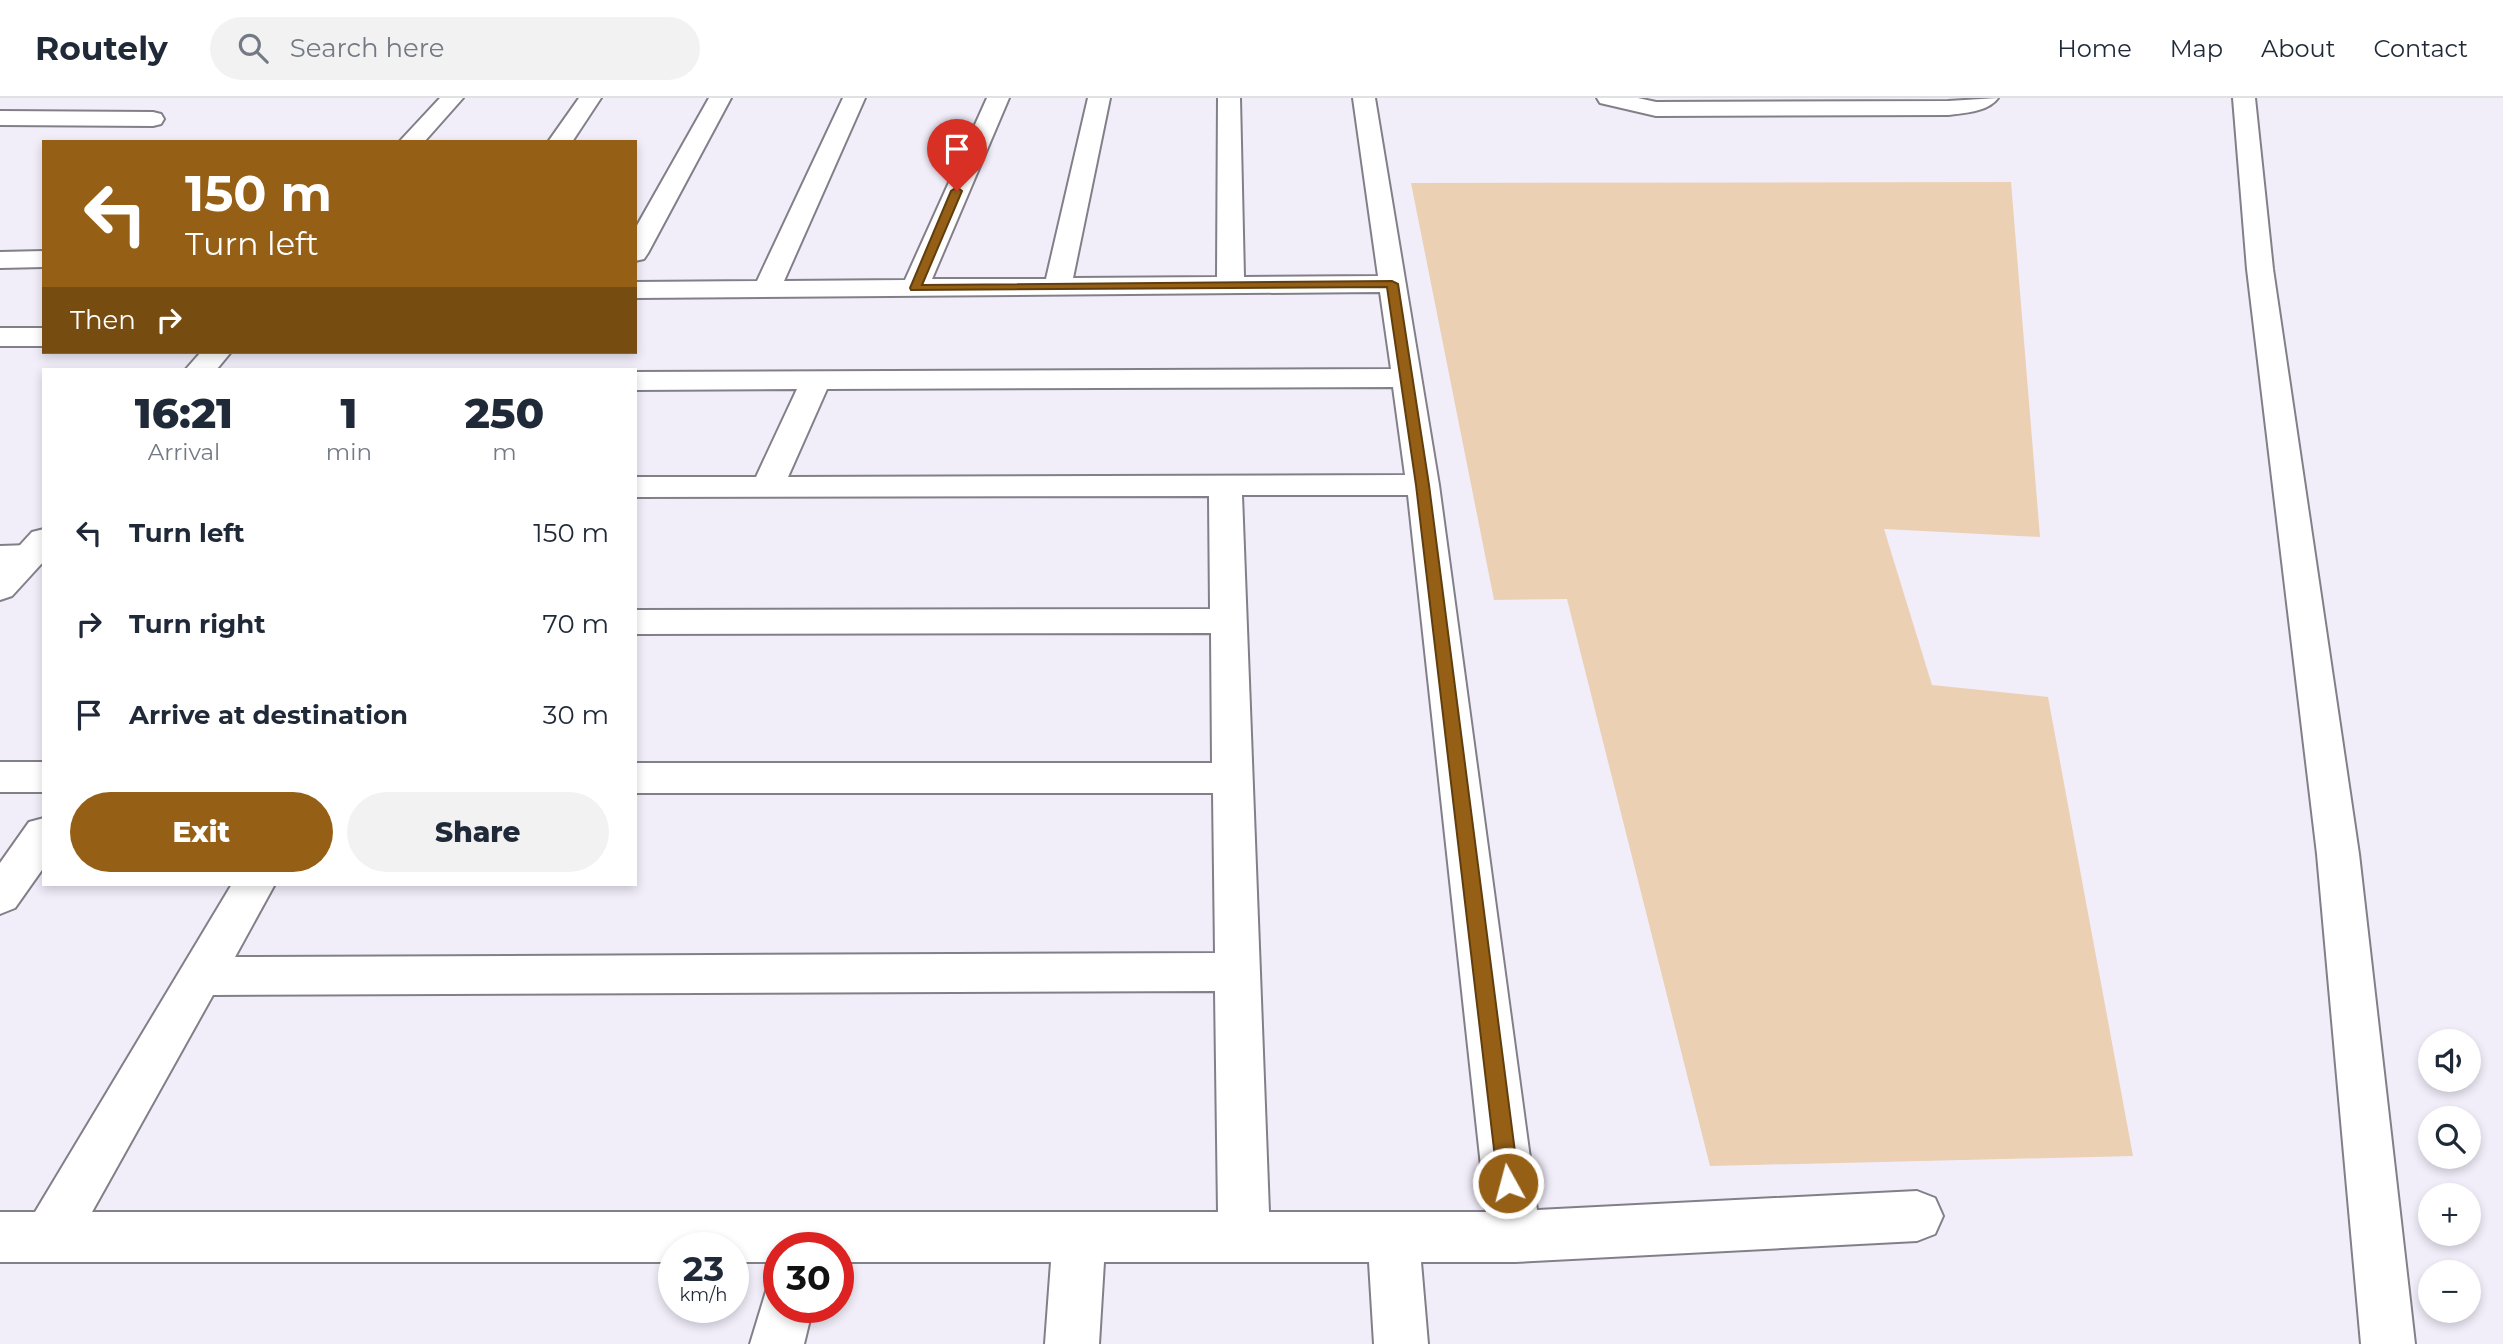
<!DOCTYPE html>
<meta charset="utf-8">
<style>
body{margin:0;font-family:Montserrat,sans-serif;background:#f2f2f3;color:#1f2937;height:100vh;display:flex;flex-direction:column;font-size:26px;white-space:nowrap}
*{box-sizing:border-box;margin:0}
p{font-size:23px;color:#747a83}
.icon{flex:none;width:38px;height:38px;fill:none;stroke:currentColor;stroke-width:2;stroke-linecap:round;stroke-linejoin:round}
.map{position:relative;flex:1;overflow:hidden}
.panel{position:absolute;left:42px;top:270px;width:595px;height:518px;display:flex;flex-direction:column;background:#fff;border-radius:0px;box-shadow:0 4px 10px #0003}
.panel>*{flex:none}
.top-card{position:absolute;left:42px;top:42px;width:595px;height:214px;border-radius:0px;box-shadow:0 4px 10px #0003;background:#956016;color:#fff;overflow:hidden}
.fabs{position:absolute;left:2418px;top:931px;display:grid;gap:14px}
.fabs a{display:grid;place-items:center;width:63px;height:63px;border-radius:50%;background:#fff;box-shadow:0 4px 10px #0003;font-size:35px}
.speed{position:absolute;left:658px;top:1134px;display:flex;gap:14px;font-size:35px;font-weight:700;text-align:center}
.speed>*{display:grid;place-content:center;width:91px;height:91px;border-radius:50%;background:#fff;box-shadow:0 4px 10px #0003;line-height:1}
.speed small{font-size:18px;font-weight:400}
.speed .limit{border:10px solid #d22;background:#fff;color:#111}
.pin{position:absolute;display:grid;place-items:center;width:60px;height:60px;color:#fff;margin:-72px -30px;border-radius:50% 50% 50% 0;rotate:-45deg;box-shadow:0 0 7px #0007}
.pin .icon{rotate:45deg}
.me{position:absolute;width:77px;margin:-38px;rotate:353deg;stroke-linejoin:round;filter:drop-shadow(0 0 5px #0008)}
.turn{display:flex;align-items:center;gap:24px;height:147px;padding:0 28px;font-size:32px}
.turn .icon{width:91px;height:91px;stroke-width:2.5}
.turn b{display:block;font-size:49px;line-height:60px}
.then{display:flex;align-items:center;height:66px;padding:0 28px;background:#0003;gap:14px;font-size:26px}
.eta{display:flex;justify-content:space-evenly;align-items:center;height:119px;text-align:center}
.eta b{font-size:42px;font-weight:800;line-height:49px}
.primary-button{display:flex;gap:14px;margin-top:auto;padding:14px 28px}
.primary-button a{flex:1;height:80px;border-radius:42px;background:#956016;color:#fff;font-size:28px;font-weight:800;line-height:80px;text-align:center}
.primary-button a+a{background:#f2f2f3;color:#1f2937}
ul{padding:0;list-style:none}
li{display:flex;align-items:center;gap:21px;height:91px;padding:0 28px}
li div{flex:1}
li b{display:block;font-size:26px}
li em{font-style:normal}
header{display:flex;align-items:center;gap:42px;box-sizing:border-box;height:98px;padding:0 35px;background:#fff;border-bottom:2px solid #e0e1e3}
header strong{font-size:33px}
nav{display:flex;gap:38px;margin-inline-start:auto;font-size:24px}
.search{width:490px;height:63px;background:#f2f2f3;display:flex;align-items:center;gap:18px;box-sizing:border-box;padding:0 24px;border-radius:38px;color:#747a83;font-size:26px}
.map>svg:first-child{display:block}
.green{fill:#ebd0b3}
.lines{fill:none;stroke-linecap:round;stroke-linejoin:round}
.minor-casing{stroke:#827f89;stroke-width:4}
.tertiary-casing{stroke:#827f89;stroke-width:4}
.minor{fill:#fff;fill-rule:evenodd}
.tertiary{fill:#fff;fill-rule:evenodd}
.route{fill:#956016;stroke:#613e0e;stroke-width:2}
</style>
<header>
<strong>Routely</strong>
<div class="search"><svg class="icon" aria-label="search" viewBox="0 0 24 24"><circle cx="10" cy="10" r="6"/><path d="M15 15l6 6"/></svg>Search here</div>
<nav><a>Home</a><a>Map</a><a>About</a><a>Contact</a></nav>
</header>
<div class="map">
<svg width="2503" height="1246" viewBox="0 0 2503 1246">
<rect width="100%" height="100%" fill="#f1eefa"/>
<!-- green -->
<path class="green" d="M 2011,84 L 2040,439 L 1884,431 L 1932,587 L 2048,599 L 2133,1058 L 1710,1068 L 1567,501 L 1494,502 L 1411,85 Z"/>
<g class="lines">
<!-- minor casing -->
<g class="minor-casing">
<path id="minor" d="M 579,0 L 601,0 L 572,44 L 548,44 Z
M 709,0 L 731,0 L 648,155 L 644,161 L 635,163 L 635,131 Z
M 843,0 L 865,0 L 784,183 L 905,182 L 987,0 L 1009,0 L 932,181 L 1046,181 L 1088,0 L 1110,0 L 1073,180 L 1217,179 L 1218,0 L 1240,0 L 1244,179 L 1378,178 L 1353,0 L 1375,0 L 1439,387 L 1537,1112 L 1917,1093 L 1935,1100 L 1943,1118 L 1935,1136 L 1917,1143 L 1515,1164 L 1421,1164 L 1428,1246 L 1374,1246 L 1369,1164 L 1104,1164 L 1099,1246 L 1045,1246 L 1051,1164 L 838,1164 L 838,1150 L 779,1150 L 779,1164 L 733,1164 L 733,1150 L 674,1150 L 674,1164 L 0,1164 L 0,1114 L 35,1114 L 232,786 L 275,786 L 235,859 L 1215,855 L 1213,695 L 635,695 L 635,665 L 1212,665 L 1211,535 L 635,536 L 635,512 L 1210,511 L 1209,398 L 635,399 L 635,379 L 756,379 L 797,291 L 635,292 L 635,274 L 1391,271 L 1380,194 L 635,200 L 635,184 L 757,183 ZM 1393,289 L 1405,377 L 788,379 L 827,291 ZM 1242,397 L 1408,397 L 1486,1114 L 1269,1114 ZM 1215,893 L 1218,1114 L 92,1114 L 213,897 Z
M 1597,0 L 1638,0 L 1656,4 L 1948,3 L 1998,0 C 1988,14 1964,15 1948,17 L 1656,18 L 1600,5 Z
M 2233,0 L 2255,0 L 2273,171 L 2359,756 L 2415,1246 L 2361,1246 L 2317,756 L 2247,171 Z
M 0,13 L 153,14 L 161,16 L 164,21 L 161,26 L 153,28 L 0,27 Z
M 44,153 L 44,169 L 0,170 L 0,154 Z
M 0,230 L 44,230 L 44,248 L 0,248 Z
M 29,447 L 41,450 L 44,462 L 41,466 L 0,470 L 0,448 Z
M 0,664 L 44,664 L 44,694 L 0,694 Z
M 44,720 L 44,769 L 15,810 L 0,816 L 0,765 L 29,724 Z
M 779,1185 L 779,1209 L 813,1209 L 804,1246 L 750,1246 L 767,1190 Z"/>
</g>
<!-- tertiary casing -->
<g class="tertiary-casing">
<path id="tertiary" d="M 440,0 L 463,0 L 424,44 L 399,44 Z
M 201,254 L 231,254 L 217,271 L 186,271 Z
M 44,431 L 44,463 L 12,498 L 0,502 L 0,469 L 32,434 Z"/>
</g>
<!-- minor -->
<use href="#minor" class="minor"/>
<!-- tertiary -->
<use href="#tertiary" class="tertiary"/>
</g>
<!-- route -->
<path class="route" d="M 957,89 L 962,93 L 922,187 L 1392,183 L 1398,186 L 1429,387 L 1519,1085 L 1516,1092 L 1508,1095 L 1501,1092 L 1498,1085 L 1416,387 L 1387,189 L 911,192 L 910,190 L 951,93 Z"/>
</svg>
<div class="fabs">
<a><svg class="icon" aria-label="sound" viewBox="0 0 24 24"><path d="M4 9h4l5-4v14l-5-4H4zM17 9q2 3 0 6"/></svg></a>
<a><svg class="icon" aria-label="search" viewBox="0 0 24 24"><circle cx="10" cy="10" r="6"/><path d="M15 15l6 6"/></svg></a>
<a>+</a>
<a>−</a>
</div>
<div class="speed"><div>23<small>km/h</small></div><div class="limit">30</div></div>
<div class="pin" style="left:957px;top:93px;background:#d93025"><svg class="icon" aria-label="arrive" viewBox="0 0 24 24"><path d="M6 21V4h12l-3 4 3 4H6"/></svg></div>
<svg class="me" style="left:1508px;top:1085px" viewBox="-20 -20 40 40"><circle r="17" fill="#956016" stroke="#fff" stroke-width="3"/><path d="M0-11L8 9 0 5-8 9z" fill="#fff"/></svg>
<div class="top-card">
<div class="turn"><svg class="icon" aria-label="left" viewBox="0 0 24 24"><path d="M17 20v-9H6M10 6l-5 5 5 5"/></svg><div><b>150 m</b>Turn left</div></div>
<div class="then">Then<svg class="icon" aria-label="right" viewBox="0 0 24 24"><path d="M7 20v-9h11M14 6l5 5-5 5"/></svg></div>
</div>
<section class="panel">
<div class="eta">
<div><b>16:21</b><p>Arrival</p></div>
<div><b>1</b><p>min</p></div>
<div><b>250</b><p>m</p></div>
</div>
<ul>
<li><svg class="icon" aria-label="left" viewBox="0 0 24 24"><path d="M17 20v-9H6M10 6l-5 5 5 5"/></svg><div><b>Turn left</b></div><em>150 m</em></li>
<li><svg class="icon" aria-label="right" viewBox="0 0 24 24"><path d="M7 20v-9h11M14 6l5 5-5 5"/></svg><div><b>Turn right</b></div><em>70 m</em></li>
<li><svg class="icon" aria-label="arrive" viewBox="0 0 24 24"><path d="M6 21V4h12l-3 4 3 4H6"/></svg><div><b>Arrive at destination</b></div><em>30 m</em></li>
</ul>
<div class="primary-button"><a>Exit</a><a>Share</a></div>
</section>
</div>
